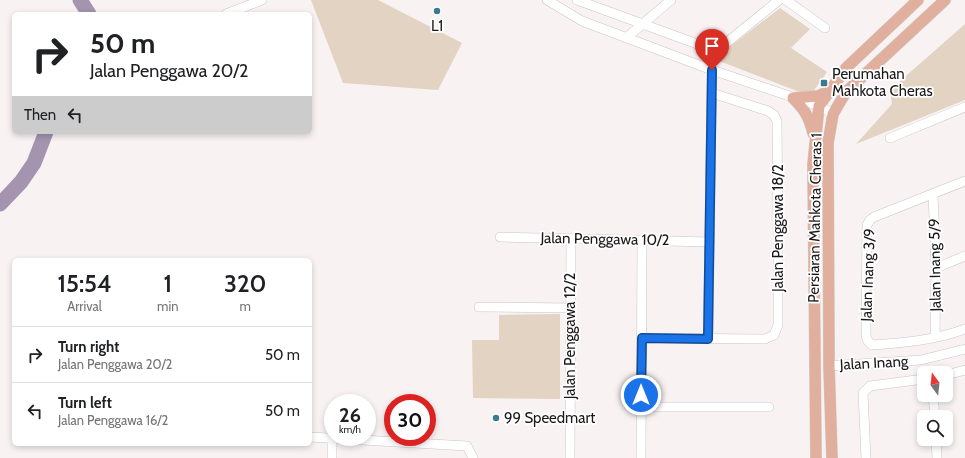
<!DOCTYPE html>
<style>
body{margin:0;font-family:Cabin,sans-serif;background:#f2f2f2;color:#202124;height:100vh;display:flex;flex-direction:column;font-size:15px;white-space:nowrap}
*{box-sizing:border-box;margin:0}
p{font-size:13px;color:#757577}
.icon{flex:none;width:22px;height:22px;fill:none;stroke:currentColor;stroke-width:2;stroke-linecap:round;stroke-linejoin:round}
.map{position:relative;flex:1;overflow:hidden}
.details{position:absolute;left:12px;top:258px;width:300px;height:188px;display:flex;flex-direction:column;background:#fff;border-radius:6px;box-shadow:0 2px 6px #0003}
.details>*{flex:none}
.banner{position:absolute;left:12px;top:12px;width:300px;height:122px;border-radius:6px;box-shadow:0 2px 6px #0003;background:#fff;color:#202124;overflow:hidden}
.needle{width:26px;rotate:345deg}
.tools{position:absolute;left:917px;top:366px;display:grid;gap:8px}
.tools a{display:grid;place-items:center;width:36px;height:36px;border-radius:6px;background:#fff;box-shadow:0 2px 6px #0003;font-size:20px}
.speed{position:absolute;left:324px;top:394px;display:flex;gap:8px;font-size:20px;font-weight:700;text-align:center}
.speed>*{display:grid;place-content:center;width:52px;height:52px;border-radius:50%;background:#fff;box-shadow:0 2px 6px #0003;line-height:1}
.speed small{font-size:10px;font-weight:400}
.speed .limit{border:6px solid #d22;background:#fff;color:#111}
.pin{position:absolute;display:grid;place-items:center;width:34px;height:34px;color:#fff;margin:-41px -17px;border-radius:50% 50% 50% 0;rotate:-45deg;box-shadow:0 0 4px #0007}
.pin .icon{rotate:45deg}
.me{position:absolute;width:44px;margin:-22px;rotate:0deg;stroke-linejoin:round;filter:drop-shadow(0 0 3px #0008)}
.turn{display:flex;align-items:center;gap:14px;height:84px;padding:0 12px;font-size:18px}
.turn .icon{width:52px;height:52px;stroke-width:2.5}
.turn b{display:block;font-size:28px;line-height:34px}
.then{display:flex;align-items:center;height:38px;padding:0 12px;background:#0003;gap:8px;font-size:15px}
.eta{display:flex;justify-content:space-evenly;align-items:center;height:68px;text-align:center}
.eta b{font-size:24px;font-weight:600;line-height:28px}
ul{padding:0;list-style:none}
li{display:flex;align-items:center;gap:12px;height:56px;padding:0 12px;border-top:1px solid #e0e0e0}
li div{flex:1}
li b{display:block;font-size:15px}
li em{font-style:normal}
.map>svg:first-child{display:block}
.green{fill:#e3d3c2}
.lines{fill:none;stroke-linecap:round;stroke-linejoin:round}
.river{stroke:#a494af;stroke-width:15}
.minor-casing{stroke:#cbc5c6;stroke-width:10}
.major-casing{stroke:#d1d1d1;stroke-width:12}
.minor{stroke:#fff;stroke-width:9}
.major{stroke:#e1af9e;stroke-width:11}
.route-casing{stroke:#114b97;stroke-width:10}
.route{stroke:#1a73e8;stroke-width:7}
.poi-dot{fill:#3b7a8f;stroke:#fff;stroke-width:1.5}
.labels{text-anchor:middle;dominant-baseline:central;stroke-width:3.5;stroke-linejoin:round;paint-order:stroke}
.poi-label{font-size:15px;fill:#1b1819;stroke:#fff;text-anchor:start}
.street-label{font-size:15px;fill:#1b1819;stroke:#fff}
</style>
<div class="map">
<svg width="965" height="458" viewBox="0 0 965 458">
<rect width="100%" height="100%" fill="#f8f2f3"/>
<!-- green -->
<path class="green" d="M 311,0 L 378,0 L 462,43 L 438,90 L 343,83 Z
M 780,8 L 810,29 L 791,48 L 827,72 L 810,96 L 714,59 Z
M 965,24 L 965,100 L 856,144 L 892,104 L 890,90 Z
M 560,314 L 560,399 L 473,398 L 472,340 L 499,340 L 499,315 Z"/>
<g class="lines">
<!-- river -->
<path class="river" d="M 80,0 L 89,14
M 0,204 L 21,182 L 34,163 L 46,132"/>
<!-- minor casing -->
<g class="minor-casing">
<path id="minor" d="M 547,0 L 582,21 L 712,70 L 819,106 L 833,114
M 577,0 L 711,49 L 725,44 L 779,0
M 786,0 L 825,28
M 226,14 L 262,0
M 626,38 L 671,0
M 890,138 L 965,107
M 965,181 L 874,217 L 870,220 L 867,225 L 866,336 L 868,341 L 872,345 C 903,343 936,340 965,329
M 933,194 L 936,268 L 935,337
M 500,237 L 710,242
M 936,268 L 965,256
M 479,307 L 570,308
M 642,338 L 765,339 L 774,335 L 778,325 L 778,237 L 777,121 L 774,115 L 768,111 L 712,93
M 708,339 L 712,70
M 829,366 L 921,360 L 965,349
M 946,375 L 965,370
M 933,395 L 935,417
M 641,407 L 769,407
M 310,437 L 467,446 L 473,458
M 936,439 L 937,458
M 332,458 L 332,438
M 570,458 L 571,239
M 641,458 L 642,240
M 866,458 L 863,393 L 870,386 L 924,379"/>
</g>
<!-- major casing -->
<g class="major-casing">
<path id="major" d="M 793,98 C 805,110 809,117 813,133
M 793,98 L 818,96 L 829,91
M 816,458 L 813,164 L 819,106 L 846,68 L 918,0
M 832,458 L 829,366 L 828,143 L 833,114 L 846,92 L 945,0"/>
</g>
<!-- minor -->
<use href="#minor" class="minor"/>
<!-- major -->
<use href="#major" class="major"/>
</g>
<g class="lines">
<!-- route casing -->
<g class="route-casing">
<path id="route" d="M 641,395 L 642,338 L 708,339 L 712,70"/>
</g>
<!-- route -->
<use href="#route" class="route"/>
</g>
<!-- markers -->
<g class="poi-dot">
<circle cx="437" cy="11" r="4"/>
<rect x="820" y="79" width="8" height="8" rx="2"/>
<circle cx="496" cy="418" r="4"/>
</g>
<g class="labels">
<!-- poi labels -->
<g class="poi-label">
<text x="437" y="26" text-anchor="middle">L1</text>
<text x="832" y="74">Perumahan<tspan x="832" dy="17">Mahkota Cheras</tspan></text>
<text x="504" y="418">99 Speedmart</text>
</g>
<!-- street labels -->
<g class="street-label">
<text transform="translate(815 218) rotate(-89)">Persiaran Mahkota Cheras 1</text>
<text transform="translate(778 228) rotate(-90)">Jalan Penggawa 18/2</text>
<text transform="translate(605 239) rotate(1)">Jalan Penggawa 10/2</text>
<text transform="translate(935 265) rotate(-91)">Jalan Inang 5/9</text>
<text transform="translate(868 275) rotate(-88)">Jalan Inang 3/9</text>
<text transform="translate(570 336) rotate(-90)">Jalan Penggawa 12/2</text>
<text transform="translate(874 363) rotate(-3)">Jalan Inang</text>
</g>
</g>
</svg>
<div class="tools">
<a><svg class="needle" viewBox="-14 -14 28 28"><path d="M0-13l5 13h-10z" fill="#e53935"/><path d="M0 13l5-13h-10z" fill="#757577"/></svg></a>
<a><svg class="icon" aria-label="search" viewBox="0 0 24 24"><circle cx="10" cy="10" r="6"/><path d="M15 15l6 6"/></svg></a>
</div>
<div class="speed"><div>26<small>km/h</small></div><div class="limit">30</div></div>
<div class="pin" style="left:712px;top:70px;background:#d93025"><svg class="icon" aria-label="arrive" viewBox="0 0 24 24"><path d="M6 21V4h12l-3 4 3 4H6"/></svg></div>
<svg class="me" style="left:641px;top:395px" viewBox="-20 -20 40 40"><circle r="17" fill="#1a73e8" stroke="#fff" stroke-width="3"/><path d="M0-11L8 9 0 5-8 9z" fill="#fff"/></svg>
<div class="banner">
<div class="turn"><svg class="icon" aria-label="right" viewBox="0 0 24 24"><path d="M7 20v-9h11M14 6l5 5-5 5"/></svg><div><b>50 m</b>Jalan Penggawa 20/2</div></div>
<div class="then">Then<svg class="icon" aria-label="left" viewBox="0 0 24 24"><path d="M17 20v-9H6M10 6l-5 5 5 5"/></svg></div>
</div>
<section class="details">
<div class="eta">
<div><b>15:54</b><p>Arrival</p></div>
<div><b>1</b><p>min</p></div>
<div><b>320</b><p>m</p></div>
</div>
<ul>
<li><svg class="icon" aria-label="right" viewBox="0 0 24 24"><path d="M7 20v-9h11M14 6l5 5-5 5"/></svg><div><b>Turn right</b><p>Jalan Penggawa 20/2</p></div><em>50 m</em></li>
<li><svg class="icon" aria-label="left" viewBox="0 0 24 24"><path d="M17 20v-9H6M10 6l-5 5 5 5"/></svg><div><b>Turn left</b><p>Jalan Penggawa 16/2</p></div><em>50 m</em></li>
</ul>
</section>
</div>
